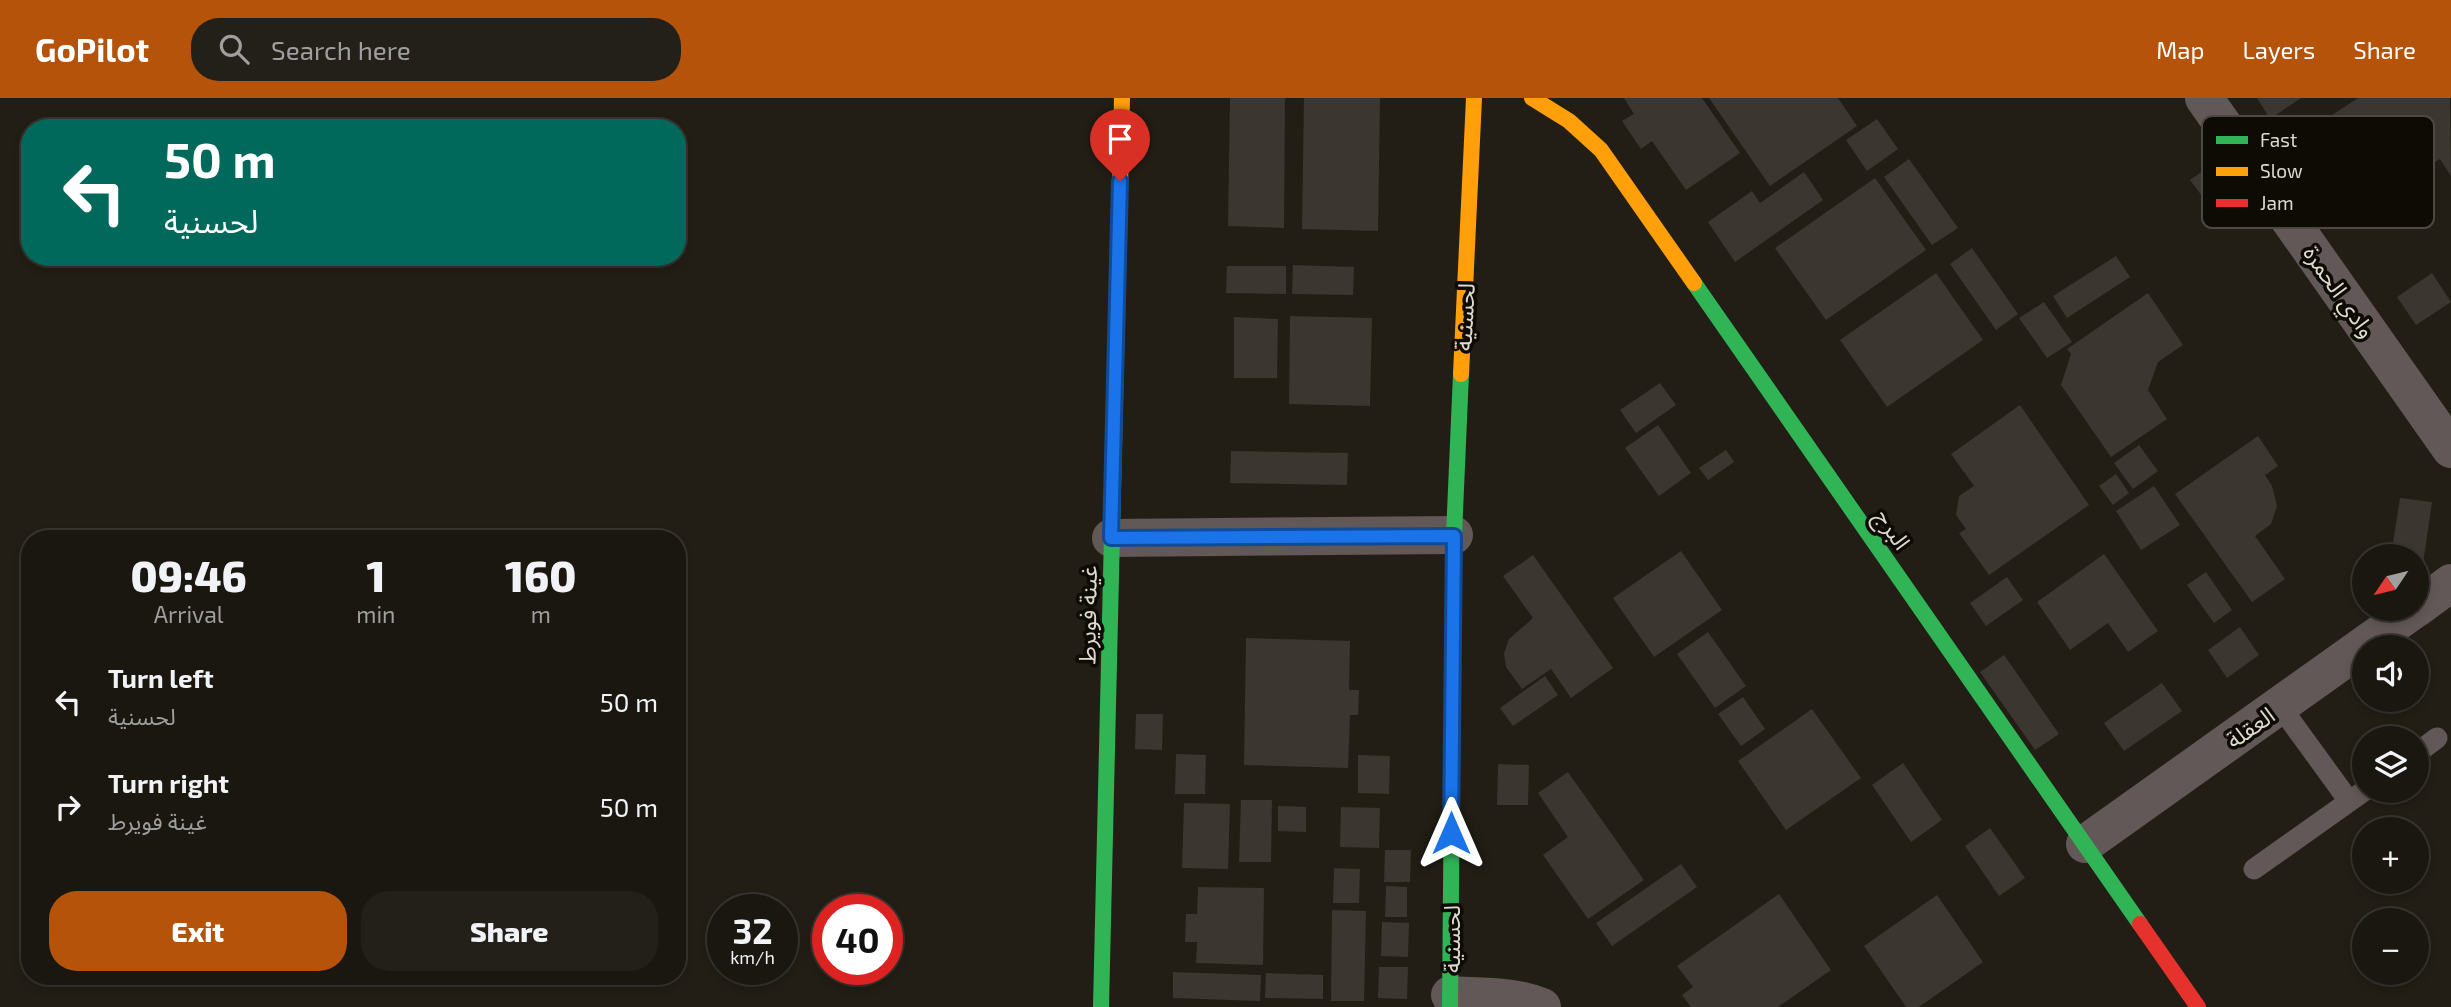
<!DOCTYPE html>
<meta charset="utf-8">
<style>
body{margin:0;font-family:"Exo 2","Noto Sans Arabic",sans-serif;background:#231f19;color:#f1f3f6;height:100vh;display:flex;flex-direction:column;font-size:26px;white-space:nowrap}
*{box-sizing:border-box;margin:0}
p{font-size:23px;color:#9f9f9f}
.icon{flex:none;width:38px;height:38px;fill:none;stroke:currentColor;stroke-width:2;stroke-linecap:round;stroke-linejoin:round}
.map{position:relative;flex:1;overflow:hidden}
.side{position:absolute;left:21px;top:432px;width:665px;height:455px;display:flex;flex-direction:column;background:#1a1610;border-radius:28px;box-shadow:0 4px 10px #0003,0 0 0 2px #383530}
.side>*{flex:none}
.banner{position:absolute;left:21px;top:21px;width:665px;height:147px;border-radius:28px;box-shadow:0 4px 10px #0003,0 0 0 2px #383530;background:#00695c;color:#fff;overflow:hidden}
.needle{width:46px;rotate:235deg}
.tools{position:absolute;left:2352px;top:446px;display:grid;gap:14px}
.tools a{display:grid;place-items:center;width:77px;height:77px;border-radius:50%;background:#1a1610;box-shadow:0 4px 10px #0003,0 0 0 2px #383530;font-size:35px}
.speed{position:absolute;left:707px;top:796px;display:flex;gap:14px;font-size:35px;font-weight:700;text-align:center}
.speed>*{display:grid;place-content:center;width:91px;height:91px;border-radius:50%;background:#1a1610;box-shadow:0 4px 10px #0003,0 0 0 2px #383530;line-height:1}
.speed small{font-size:18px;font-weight:400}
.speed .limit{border:10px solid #d22;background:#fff;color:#111}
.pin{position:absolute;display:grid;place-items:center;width:60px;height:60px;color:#fff;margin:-72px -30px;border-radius:50% 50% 50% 0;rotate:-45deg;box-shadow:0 0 7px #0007}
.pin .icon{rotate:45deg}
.me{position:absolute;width:77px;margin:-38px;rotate:0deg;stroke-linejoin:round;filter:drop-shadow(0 0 5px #0008)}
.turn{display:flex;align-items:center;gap:24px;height:147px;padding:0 28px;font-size:32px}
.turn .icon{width:91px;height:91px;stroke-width:2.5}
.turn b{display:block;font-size:49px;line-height:60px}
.eta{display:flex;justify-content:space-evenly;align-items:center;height:119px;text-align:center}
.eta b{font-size:42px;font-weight:800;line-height:49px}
.cta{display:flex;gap:14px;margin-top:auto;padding:14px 28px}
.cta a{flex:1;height:80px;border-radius:28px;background:#b45309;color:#fff;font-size:28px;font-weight:800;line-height:80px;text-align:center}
.cta a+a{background:#231f19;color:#f1f3f6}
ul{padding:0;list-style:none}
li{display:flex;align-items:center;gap:21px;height:105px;padding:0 28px}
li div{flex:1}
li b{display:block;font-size:26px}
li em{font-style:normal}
header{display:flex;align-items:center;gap:42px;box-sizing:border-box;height:98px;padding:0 35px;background:#b45309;color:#fff}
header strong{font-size:33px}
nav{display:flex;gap:38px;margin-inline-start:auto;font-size:24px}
.search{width:490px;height:63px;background:#231f19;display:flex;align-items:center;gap:18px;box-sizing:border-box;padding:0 24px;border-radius:28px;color:#9f9f9f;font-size:26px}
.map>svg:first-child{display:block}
.building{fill:#3b362f}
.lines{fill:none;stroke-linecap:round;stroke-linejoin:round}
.lane{stroke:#625857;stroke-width:21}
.street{stroke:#625857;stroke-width:38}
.fast{stroke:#30b455;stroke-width:16}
.slow{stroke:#ff9f0a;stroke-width:16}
.jam{stroke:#e5322d;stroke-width:16}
.route-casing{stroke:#114b97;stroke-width:18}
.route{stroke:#1a73e8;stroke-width:12}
.labels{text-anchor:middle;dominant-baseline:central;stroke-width:7;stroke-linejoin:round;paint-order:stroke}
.street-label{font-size:23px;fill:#dfdad0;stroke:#0e0b05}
.key{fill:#0e0b05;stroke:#4d4942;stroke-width:2}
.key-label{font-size:19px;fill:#dfdad0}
</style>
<header>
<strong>GoPilot</strong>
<div class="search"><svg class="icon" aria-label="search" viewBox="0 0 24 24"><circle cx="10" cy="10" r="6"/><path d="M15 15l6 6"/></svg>Search here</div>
<nav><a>Map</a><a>Layers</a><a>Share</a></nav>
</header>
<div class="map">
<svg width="2451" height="909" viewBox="0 0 2451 909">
<rect width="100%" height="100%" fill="#221e15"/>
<!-- building -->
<path class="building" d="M 1230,0 L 1285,0 L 1284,130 L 1228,128 Z
M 1304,0 L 1380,0 L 1378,133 L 1302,131 Z
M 1624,0 L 1702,0 L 1740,55 L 1686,92 L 1652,43 L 1641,51 L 1622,23 L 1634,16 Z
M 1709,0 L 1838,0 L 1857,28 L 1770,88 Z
M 2257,0 L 2301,0 L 2270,21 Z
M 2358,0 L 2450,0 L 2451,78 L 2440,61 L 2428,68 L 2417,56 L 2407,60 L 2398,60 L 2385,53 L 2373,62 L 2355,36 L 2342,44 L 2326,21 Z
M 1877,21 L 1898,51 L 1867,73 L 1846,42 Z
M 1909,61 L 1958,130 L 1932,147 L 1884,79 Z
M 2207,70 L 2222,89 L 2205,102 L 2190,82 Z
M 1804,74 L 1823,102 L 1735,164 L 1708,124 L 1752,93 L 1760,105 Z
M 1875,80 L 1926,152 L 1826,222 L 1775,150 Z
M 1972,150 L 2018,216 L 1996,232 L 1950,166 Z
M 2116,158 L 2130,179 L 2067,220 L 2053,198 Z
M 1293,167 L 1354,169 L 1353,197 L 1292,196 Z
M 1227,168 L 1286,168 L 1286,196 L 1226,195 Z
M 1936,175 L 1983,242 L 1887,309 L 1840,242 Z
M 2432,175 L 2451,204 L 2416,227 L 2397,199 Z
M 2148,195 L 2183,247 L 2158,264 L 2148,292 L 2167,321 L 2111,359 L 2061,287 L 2071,256 L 2067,251 Z
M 2044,204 L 2072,244 L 2047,260 L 2019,220 Z
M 1290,218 L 1372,220 L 1370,308 L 1289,306 Z
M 1234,219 L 1278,221 L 1277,280 L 1234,280 Z
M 1660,285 L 1676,307 L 1636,335 L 1620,312 Z
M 2020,307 L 2089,407 L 1989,477 L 1959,435 L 1966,431 L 1956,417 L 1959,398 L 1974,388 L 1951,356 Z
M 1658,327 L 1691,375 L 1659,398 L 1625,350 Z
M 2258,338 L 2278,368 L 2265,377 L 2272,388 L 2277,408 L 2271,426 L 2255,438 L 2285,481 L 2252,504 L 2175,396 Z
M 2139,347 L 2158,373 L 2133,391 L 2114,365 Z
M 1726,352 L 1734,364 L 1708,382 L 1699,370 Z
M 1231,353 L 1348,355 L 1347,387 L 1230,385 Z
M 2116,376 L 2129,395 L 2113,407 L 2099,388 Z
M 2154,388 L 2180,427 L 2141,452 L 2116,413 Z
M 2400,400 L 2432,404 L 2422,473 L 2417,472 L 2417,458 L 2391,458 Z
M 1681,453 L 1722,512 L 1654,559 L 1613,500 Z
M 2104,456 L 2158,533 L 2128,554 L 2108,525 L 2070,552 L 2037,504 Z
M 1533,457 L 1613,570 L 1571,600 L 1551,571 L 1522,591 L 1506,569 L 1504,555 L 1509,541 L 1533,520 L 1503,478 Z
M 2206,474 L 2232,512 L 2214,525 L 2187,487 Z
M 2007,479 L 2023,502 L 1986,528 L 1970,505 Z
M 2240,529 L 2259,557 L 2227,580 L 2208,552 Z
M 1708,534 L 1746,588 L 1715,610 L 1677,556 Z
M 1246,540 L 1350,543 L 1349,592 L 1359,592 L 1358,617 L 1350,617 L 1348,670 L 1244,667 Z
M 2004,557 L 2059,636 L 2035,652 L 1980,574 Z
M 1545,578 L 1558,597 L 1513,628 L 1500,610 Z
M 2162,585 L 2182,613 L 2124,653 L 2104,625 Z
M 1743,599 L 1765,631 L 1741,648 L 1718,616 Z
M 1812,611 L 1861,680 L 1786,732 L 1738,663 Z
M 1136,616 L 1163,616 L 1162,652 L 1135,651 Z
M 1176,656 L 1206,657 L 1205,696 L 1175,696 Z
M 1358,657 L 1390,658 L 1389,696 L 1358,695 Z
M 1903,665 L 1942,722 L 1911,744 L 1872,687 Z
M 1498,666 L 1529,667 L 1528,707 L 1497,707 Z
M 1568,674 L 1644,782 L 1588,821 L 1543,757 L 1568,739 L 1538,695 Z
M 1241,702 L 1272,702 L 1271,764 L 1239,764 Z
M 1184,705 L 1230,706 L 1228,771 L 1182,770 Z
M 1278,708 L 1306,709 L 1306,734 L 1278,733 Z
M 1341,709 L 1380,710 L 1379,750 L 1340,749 Z
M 1990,730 L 2025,780 L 1999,798 L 1965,748 Z
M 1385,752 L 1411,752 L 1410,784 L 1384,784 Z
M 1681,766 L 1697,789 L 1612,848 L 1596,825 Z
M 1334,770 L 1360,771 L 1359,805 L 1333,805 Z
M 1386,788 L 1407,789 L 1407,819 L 1385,819 Z
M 1198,789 L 1264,790 L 1263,867 L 1196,865 L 1197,844 L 1185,844 L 1186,816 L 1197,816 Z
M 1779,796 L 1831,872 L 1778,909 L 1691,909 L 1682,897 L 1693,889 L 1677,868 Z
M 1937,797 L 1983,864 L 1919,909 L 1906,909 L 1864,848 Z
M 1332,812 L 1366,813 L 1364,903 L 1331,903 Z
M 1382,824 L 1409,825 L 1408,859 L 1381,858 Z
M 1379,869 L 1408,869 L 1407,901 L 1378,900 Z
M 1173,874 L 1261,877 L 1260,903 L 1173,900 Z
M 1266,875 L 1323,877 L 1323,901 L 1265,900 Z"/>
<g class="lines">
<!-- lane -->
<path class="lane" d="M 2280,608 L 2349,703
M 2417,655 L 2437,640
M 2254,771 L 2364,693"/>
<!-- street -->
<path class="street" d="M 2204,0 L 2451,351
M 1111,440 L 1454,437
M 2417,510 L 2451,485
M 2085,746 L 2415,511
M 1450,897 C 1480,899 1514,897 1542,909"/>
<!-- fast -->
<path class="fast" d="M 1694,185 L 2140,826
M 1101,909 L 1120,91
M 1450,909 L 1454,437 L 1461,276"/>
<!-- slow -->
<path class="slow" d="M 1532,0 L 1569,23 L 1601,52 L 1694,185
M 1120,91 L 1122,0
M 1461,276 L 1474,0"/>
<!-- jam -->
<path class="jam" d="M 2140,826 L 2198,909"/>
</g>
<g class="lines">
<!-- route casing -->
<g class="route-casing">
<path id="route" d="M 1120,83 L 1111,440 L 1454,438 L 1451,735"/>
</g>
<!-- route -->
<use href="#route" class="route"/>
</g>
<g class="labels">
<!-- street labels -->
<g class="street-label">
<text transform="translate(2340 193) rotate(55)">وادي الحمرة</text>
<text transform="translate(1464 219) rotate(-87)">لحسنية</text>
<text transform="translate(1893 431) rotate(55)">البرج</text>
<text transform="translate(1087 517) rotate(-89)">غينة فويرط</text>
<text transform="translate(2250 629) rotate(-35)">العقلة</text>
<text transform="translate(1451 841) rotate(-90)">لحسنية</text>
</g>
</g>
<!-- legend -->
<rect x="2202" y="18" width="232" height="112" rx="10" class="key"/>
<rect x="2216" y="38" width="32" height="8" fill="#30b455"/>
<rect x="2216" y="69" width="32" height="9" fill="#ff9f0a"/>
<rect x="2216" y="101" width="32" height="8" fill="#e5322d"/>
<g class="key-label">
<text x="2260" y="49">Fast</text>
<text x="2260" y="80">Slow</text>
<text x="2260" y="112">Jam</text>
</g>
</svg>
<div class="tools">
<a><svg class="needle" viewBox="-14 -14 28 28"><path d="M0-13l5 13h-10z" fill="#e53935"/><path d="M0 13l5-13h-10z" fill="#9f9f9f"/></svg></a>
<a><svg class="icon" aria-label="sound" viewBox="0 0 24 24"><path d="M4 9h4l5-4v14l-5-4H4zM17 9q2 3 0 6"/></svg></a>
<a><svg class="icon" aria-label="layers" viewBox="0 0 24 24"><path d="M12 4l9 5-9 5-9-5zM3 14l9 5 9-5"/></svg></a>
<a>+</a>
<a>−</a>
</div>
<div class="speed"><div>32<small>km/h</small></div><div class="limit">40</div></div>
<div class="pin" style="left:1120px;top:83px;background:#d93025"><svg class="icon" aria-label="arrive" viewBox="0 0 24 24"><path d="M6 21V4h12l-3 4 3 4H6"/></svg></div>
<svg class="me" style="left:1451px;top:735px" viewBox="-20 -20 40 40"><path d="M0-17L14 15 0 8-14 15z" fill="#1a73e8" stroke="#fff" stroke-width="4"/></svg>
<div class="banner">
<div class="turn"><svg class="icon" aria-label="left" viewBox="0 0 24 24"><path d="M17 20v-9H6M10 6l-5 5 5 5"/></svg><div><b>50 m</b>لحسنية</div></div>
</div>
<section class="side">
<div class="eta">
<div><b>09:46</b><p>Arrival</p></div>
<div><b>1</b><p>min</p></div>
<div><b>160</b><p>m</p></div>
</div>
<ul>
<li><svg class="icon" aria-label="left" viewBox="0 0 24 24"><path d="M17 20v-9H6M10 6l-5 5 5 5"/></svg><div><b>Turn left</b><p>لحسنية</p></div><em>50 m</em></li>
<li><svg class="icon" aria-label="right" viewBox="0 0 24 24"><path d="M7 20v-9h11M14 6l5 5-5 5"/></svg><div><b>Turn right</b><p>غينة فويرط</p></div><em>50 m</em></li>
</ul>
<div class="cta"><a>Exit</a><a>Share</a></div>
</section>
</div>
